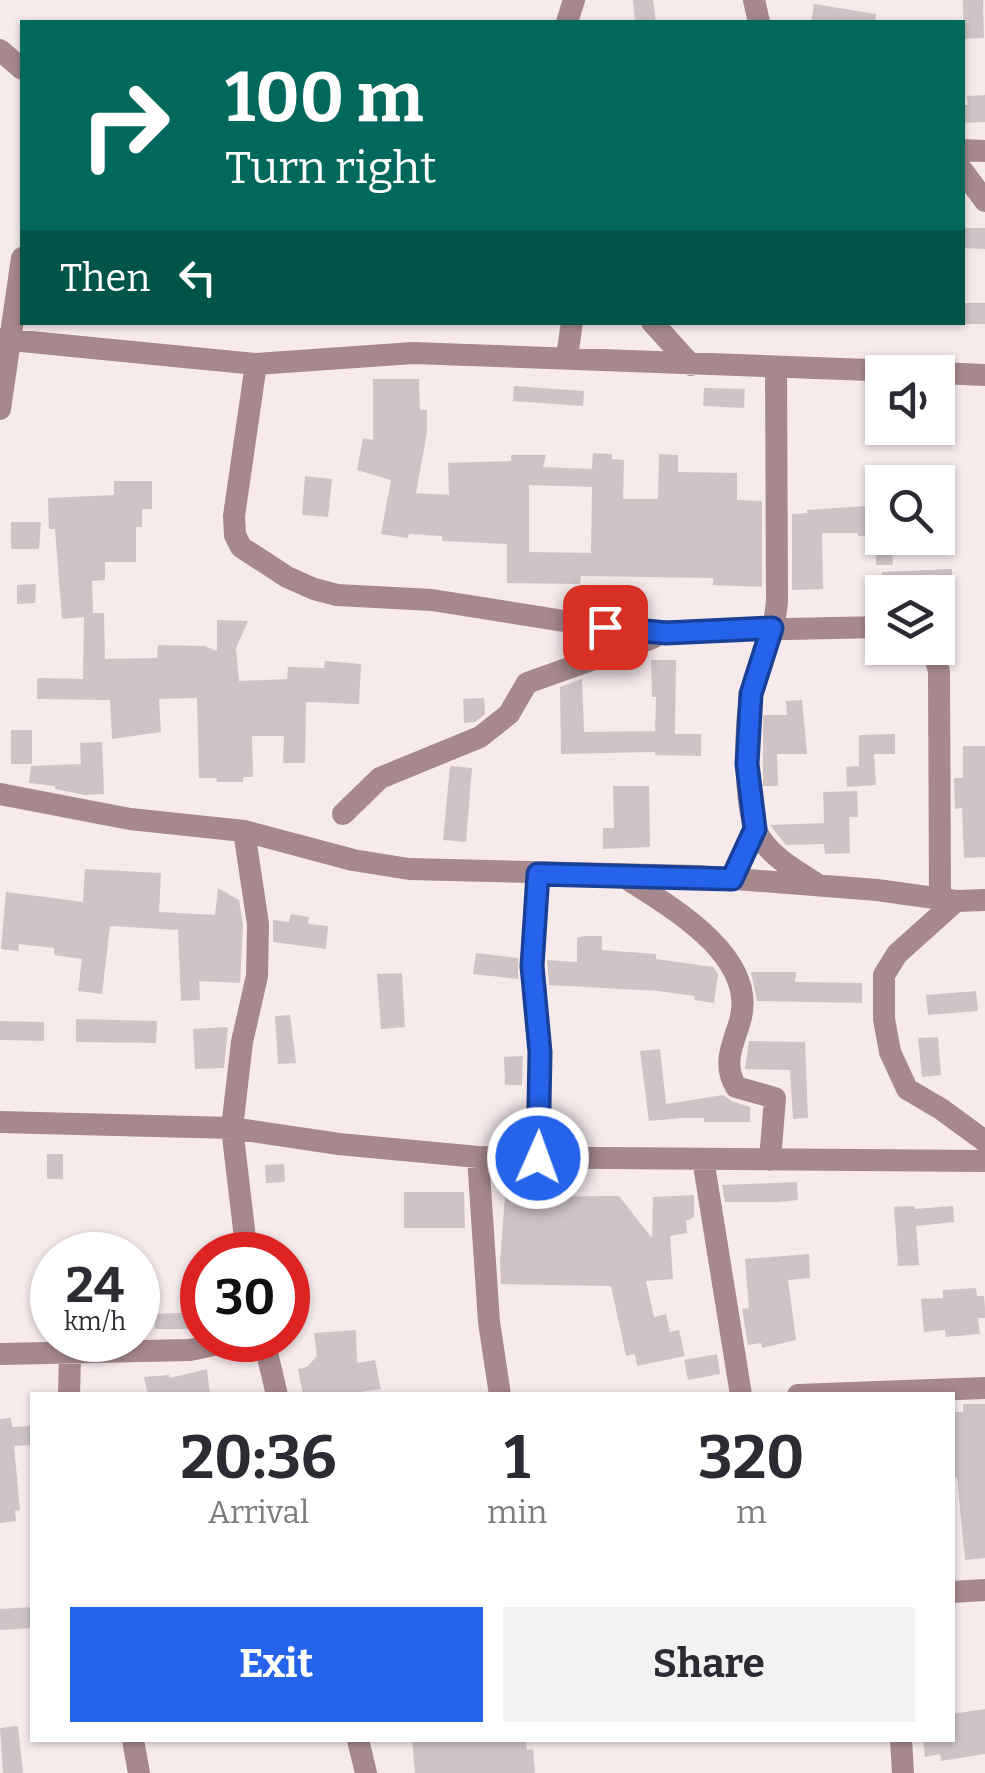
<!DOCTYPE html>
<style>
body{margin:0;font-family:Bitter,serif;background:#f2f2f3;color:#2b2b33;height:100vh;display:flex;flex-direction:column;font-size:38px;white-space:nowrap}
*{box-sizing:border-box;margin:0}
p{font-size:32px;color:#7c7c81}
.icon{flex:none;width:55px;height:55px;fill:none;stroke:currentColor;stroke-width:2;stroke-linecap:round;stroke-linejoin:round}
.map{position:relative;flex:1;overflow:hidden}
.sheet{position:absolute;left:30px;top:1392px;width:925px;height:350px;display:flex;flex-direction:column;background:#fff;border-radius:0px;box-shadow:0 2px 8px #0004}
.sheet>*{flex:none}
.hud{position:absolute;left:20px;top:20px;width:945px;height:305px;border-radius:0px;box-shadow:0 2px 8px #0004;background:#00695c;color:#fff;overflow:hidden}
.buttons{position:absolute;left:865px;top:355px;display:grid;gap:20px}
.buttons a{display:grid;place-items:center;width:90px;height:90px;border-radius:0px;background:#fff;box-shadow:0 2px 8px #0004;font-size:50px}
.speed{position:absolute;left:30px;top:1232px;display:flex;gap:20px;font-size:50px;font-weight:700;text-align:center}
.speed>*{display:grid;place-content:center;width:130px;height:130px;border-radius:50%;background:#fff;box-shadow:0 2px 8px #0004;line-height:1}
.speed small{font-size:25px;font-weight:400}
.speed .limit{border:15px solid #d22;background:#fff;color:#111}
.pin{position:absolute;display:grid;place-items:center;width:85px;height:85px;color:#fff;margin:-42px;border-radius:20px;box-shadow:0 5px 15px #0006}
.me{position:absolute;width:110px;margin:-55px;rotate:2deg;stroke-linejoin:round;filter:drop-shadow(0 0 8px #0008)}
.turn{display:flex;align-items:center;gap:35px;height:210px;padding:0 40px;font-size:45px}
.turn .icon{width:130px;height:130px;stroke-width:2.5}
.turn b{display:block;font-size:70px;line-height:85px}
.then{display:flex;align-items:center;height:95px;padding:0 40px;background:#0003;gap:20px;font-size:38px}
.eta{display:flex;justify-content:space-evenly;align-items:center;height:170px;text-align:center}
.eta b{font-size:60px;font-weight:700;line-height:70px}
.action{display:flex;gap:20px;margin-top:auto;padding:20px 40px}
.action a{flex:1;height:115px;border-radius:0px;background:#2563eb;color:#fff;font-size:40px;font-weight:700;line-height:115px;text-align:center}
.action a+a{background:#f2f2f3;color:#2b2b33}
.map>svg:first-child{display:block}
.building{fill:#cfc3c5;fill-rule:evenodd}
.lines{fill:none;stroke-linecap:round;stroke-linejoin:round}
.street{stroke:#a6888d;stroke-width:22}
.route-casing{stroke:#184099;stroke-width:25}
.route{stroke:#2563eb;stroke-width:18}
</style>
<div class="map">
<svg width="985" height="1773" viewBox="0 0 985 1773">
<rect width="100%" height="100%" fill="#f6eaeb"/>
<!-- building -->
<path class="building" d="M 633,0 L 653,0 L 656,22 L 635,22 Z
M 963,0 L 983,0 L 984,38 L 964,39 Z
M 814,4 L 876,14 L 875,22 L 811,22 Z
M 985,95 L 985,122 L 962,123 L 962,105 L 968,105 L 967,96 Z
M 962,228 L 985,228 L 985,249 L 962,248 Z
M 965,303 L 985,303 L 985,324 L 965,324 Z
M 373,379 L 419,379 L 420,410 L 427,410 L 427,432 L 416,493 L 449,495 L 448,463 L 511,461 L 511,455 L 546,455 L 543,467 L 592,469 L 593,453 L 612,454 L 612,459 L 624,460 L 623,499 L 658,499 L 659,454 L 678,455 L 678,472 L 737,473 L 737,500 L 762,501 L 762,587 L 713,585 L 713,578 L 581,576 L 580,584 L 507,583 L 507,544 L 442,541 L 442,536 L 409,534 L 408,538 L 381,534 L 391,480 L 357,470 L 363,438 L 373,440 ZM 529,485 L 592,487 L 591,553 L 529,552 Z
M 514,386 L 584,391 L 583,406 L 513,401 Z
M 704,388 L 745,389 L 744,408 L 703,406 Z
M 305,476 L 332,479 L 328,517 L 302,515 Z
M 114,481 L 152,481 L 152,509 L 142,509 L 142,527 L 136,527 L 136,562 L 105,562 L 105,580 L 92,581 L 93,613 L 104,613 L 105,659 L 157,658 L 158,645 L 204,646 L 217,651 L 217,620 L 248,621 L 236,648 L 239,681 L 287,679 L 288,667 L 324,668 L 325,661 L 361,664 L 359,704 L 306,702 L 305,763 L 283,763 L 284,736 L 252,736 L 253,777 L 243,777 L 243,782 L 217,782 L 216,778 L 199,778 L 197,698 L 159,699 L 161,732 L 112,739 L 110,700 L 37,699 L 37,678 L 83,679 L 84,617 L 62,619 L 55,529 L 49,529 L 48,498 L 114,495 Z
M 882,505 L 882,540 L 866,540 L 866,536 L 858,536 L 858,533 L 822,533 L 823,589 L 792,590 L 792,514 L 807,513 L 807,510 Z
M 11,522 L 41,522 L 39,549 L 11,549 Z
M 892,542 L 893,565 L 876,565 L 876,543 Z
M 952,569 L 952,586 L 882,589 L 882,572 Z
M 36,584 L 35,603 L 17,604 L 17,585 Z
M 651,660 L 676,660 L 675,734 L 701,734 L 701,756 L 655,755 L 655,752 L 561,754 L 560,687 L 582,679 L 584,732 L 655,731 L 656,697 L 652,697 Z
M 484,698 L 485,714 L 475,722 L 464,723 L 463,699 Z
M 802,700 L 807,754 L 777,754 L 778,786 L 763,786 L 763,715 L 787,715 L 786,701 Z
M 11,730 L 32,730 L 32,764 L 11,764 Z
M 895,734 L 895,754 L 874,754 L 876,785 L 847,787 L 846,767 L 859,766 L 859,735 Z
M 102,742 L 104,794 L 85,795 L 55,789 L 55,786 L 29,783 L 31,766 L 81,764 L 80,743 Z
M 963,746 L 985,746 L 985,857 L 964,858 L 962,808 L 955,809 L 954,778 L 963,778 Z
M 450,766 L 472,768 L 466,842 L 443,840 Z
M 613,786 L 649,786 L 650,847 L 603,849 L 603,828 L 614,828 Z
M 857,791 L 858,817 L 849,817 L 850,853 L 825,854 L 824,844 L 786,845 L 770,825 L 824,823 L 823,792 Z
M 85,869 L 161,873 L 159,912 L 215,915 L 218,888 L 239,900 L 243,925 L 240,983 L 199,981 L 200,1000 L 181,1001 L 178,930 L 110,926 L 102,994 L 78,991 L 82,959 L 54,955 L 54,948 L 19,944 L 18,951 L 1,949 L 6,892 L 83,902 Z
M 291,914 L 309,917 L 308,924 L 328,926 L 326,949 L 273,942 L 273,920 L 289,922 Z
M 585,936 L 602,936 L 602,950 L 656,954 L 656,959 L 713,967 L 718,974 L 714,1003 L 694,1000 L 695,996 L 658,991 L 549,985 L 547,960 L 577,962 L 577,938 Z
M 476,953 L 518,958 L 518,979 L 473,974 Z
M 751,972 L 796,972 L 795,982 L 862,983 L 862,1003 L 757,1001 Z
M 402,973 L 405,1027 L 381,1029 L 377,974 Z
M 976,991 L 978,1011 L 928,1015 L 926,995 Z
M 290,1015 L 296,1063 L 278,1064 L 275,1016 Z
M 76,1019 L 157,1021 L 156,1043 L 76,1042 Z
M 0,1021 L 44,1022 L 44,1041 L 0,1040 Z
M 228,1027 L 224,1068 L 195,1069 L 193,1029 Z
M 938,1037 L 941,1075 L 922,1077 L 918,1038 Z
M 749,1041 L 805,1042 L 808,1118 L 793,1119 L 790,1070 L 745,1069 Z
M 660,1049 L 666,1104 L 723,1095 L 731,1101 L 750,1107 L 750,1122 L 704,1122 L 704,1118 L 681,1118 L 649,1121 L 640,1051 Z
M 523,1056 L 522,1085 L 505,1085 L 504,1057 Z
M 47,1154 L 63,1154 L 63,1179 L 47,1179 Z
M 284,1164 L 285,1182 L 266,1183 L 265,1165 Z
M 797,1182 L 798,1200 L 778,1202 L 725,1202 L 722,1185 Z
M 404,1192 L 464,1192 L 465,1228 L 404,1228 Z
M 694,1195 L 694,1217 L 686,1221 L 687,1233 L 670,1236 L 673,1279 L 646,1281 L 654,1317 L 666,1314 L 670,1332 L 679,1330 L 685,1356 L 637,1366 L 635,1354 L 626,1356 L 611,1286 L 501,1284 L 500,1261 L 505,1197 L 619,1196 L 652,1238 L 653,1197 Z
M 915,1206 L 915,1209 L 953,1206 L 954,1222 L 916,1226 L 919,1265 L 898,1266 L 894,1207 Z
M 809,1254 L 810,1278 L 788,1280 L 796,1340 L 762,1348 L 761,1343 L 748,1345 L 742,1309 L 749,1308 L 745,1259 Z
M 976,1288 L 977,1296 L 984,1296 L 985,1308 L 985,1318 L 978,1318 L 980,1334 L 946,1337 L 945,1330 L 924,1332 L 921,1299 L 943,1298 L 943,1290 Z
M 202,1312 L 202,1329 L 155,1329 L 154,1314 Z
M 356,1330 L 357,1363 L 375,1360 L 381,1389 L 338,1395 L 303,1395 L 298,1369 L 307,1367 L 317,1356 L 314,1333 Z
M 717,1354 L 720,1374 L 688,1380 L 684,1360 Z
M 207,1369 L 210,1395 L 148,1395 L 144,1377 L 169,1375 L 170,1378 Z
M 963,1404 L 985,1404 L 985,1558 L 965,1560 L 957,1477 L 953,1477 L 952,1458 L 952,1412 L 963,1412 Z
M 11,1418 L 12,1427 L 32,1426 L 32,1445 L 14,1446 L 20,1510 L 15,1511 L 16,1521 L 0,1523 L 0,1419 Z
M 32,1607 L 32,1628 L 0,1630 L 0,1609 Z
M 985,1709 L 985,1754 L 941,1761 L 940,1754 L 925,1757 L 923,1740 L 952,1740 L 952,1714 Z
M 18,1726 L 23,1773 L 3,1773 L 0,1728 Z
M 412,1740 L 526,1740 L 527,1750 L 533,1749 L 535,1773 L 415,1773 Z"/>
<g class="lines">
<!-- street -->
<path class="street" d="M 754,0 L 759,22
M 567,22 L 574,0
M 0,50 L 22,69
M 962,150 L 985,151
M 962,170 L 985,201
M 652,322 L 691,365
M 0,339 L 256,364 L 413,353 L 923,372
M 567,357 L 572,322
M 256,364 L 234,516 L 235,535 L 241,547 L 287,577 L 314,589 L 337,595 L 432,600 L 633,632 L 882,627
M 776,367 L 777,601 C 775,633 760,661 752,691 C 744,719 744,804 756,830 C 767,854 793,869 814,882
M 938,373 L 985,375
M 0,409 L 22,258
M 932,648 L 939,671 L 940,897
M 0,794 L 130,819 L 244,831 L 353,860 L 409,869 L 697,876 L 877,890 L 956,901 L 985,900
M 343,814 L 380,778 L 480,737 L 509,714 L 527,683 L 653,638
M 244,831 L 258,924 L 257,976 L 242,1042 L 232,1128 L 247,1255
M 621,875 C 667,905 759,955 740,1021 C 733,1045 722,1063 736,1087 L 775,1098 L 770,1160
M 731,879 L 755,829
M 956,901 L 897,954 L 884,975 L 884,1019 L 890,1052 L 907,1089 L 941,1109 L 985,1141
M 0,1122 L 232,1128 L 339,1144 L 478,1157 L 985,1161
M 478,1157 L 489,1322 L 500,1395
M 538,1158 L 541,1052 L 532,966 L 538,874
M 703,1159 L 741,1395
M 264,1340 L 277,1395
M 0,1354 L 190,1350 L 237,1340
M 69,1395 L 70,1355
M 798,1395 L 985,1388
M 952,1592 L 985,1590
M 133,1740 L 139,1773
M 358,1740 L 366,1773
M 901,1740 L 903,1773"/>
</g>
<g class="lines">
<!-- route casing -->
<g class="route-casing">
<path id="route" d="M 538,1158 L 540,1052 L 532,966 L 538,874 L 732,879 L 755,829 L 747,764 L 751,694 L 772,628 L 666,633 L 605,627"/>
</g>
<!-- route -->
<use href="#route" class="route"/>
</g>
</svg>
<div class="buttons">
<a><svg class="icon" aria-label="sound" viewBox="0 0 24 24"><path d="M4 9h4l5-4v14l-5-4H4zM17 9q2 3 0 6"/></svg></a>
<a><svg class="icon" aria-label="search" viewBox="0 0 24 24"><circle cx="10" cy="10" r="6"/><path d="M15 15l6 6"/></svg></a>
<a><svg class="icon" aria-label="layers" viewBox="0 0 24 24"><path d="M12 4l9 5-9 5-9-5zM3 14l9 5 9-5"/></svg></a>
</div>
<div class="speed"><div>24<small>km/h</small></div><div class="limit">30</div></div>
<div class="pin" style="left:605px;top:627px;background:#d93025"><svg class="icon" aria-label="arrive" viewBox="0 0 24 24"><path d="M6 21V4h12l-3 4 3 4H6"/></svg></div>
<svg class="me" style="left:538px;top:1158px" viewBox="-20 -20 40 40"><circle r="17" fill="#2563eb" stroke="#fff" stroke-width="3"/><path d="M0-11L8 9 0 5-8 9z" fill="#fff"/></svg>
<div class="hud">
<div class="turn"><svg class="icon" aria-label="right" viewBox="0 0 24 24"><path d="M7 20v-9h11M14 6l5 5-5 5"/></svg><div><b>100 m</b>Turn right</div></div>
<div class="then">Then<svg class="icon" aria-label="left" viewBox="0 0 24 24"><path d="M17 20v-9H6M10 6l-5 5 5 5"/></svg></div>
</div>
<section class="sheet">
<div class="eta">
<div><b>20:36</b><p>Arrival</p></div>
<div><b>1</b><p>min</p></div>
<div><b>320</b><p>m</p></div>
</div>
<div class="action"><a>Exit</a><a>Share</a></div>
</section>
</div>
